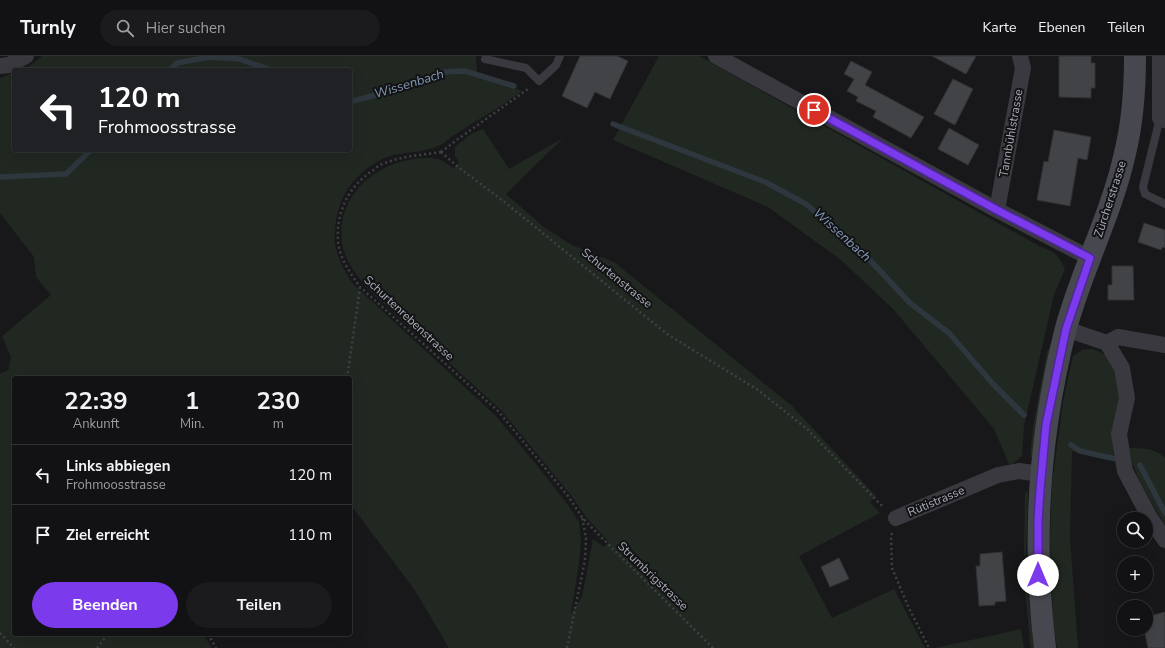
<!DOCTYPE html>
<html lang="de">
<meta charset="utf-8">
<style>
body{margin:0;font-family:"Nunito Sans",sans-serif;background:#1b1b1d;color:#f1f3f6;height:100vh;display:flex;flex-direction:column;font-size:15px;white-space:nowrap}
*{box-sizing:border-box;margin:0}
p{font-size:13px;color:#9c9ea0}
.icon{flex:none;width:22px;height:22px;fill:none;stroke:currentColor;stroke-width:2;stroke-linecap:round;stroke-linejoin:round}
.map{position:relative;flex:1;overflow:hidden}
.side{position:absolute;left:12px;top:320px;width:340px;height:260px;display:flex;flex-direction:column;background:#121214;border-radius:4px;box-shadow:0 4px 16px #0002,0 0 0 1px #313234}
.side>*{flex:none}
.banner{position:absolute;left:12px;top:12px;width:340px;height:84px;border-radius:4px;box-shadow:0 4px 16px #0002,0 0 0 1px #313234;background:#202124;color:#fff;overflow:hidden}
.fabs{position:absolute;left:1117px;top:456px;display:grid;gap:8px}
.fabs a{display:grid;place-items:center;width:36px;height:36px;border-radius:50%;background:#121214;box-shadow:0 4px 16px #0002,0 0 0 1px #313234;font-size:20px}
.pin{position:absolute;display:grid;place-items:center;width:34px;height:34px;color:#fff;margin:-17px;border:2px solid #fff;border-radius:50%;box-shadow:0 1px 4px #0007}
.me{position:absolute;width:44px;margin:-22px;rotate:0deg;stroke-linejoin:round;filter:drop-shadow(0 0 3px #0008)}
.turn{display:flex;align-items:center;gap:14px;height:84px;padding:0 20px;font-size:18px}
.turn .icon{width:52px;height:52px;stroke-width:2.5}
.turn b{display:block;font-size:28px;line-height:34px}
.eta{display:flex;justify-content:space-evenly;align-items:center;height:68px;text-align:center}
.eta b{font-size:24px;font-weight:700;line-height:28px}
.primary-button{display:flex;gap:8px;margin-top:auto;padding:8px 20px}
.primary-button a{flex:1;height:46px;border-radius:24px;background:#7c3aed;color:#fff;font-size:16px;font-weight:700;line-height:46px;text-align:center}
.primary-button a+a{background:#1b1b1d;color:#f1f3f6}
ul{padding:0;list-style:none}
li{display:flex;align-items:center;gap:12px;height:60px;padding:0 20px;border-top:1px solid #313234}
li div{flex:1}
li b{display:block;font-size:15px}
li em{font-style:normal}
header{display:flex;align-items:center;gap:24px;box-sizing:border-box;height:56px;padding:0 20px;background:#121214;border-bottom:1px solid #313234}
header strong{font-size:19px}
nav{display:flex;gap:22px;margin-inline-start:auto;font-size:14px}
.search{width:280px;height:36px;background:#1b1b1d;display:flex;align-items:center;gap:10px;box-sizing:border-box;padding:0 14px;border-radius:22px;color:#9c9ea0;font-size:15px}
.map>svg:first-child{display:block}
.green{fill:#202821}
.lines{fill:none;stroke-linecap:round;stroke-linejoin:round}
.stream{stroke:#2e363e;stroke-width:5.5}
.building{fill:#424347;stroke:#323236}
.path{stroke:#3f4046;stroke-width:2.5;stroke-dasharray:2 3;stroke-linecap:butt}
.lane{stroke:#39393f;stroke-width:8}
.street{stroke:#39393f;stroke-width:16}
.secondary{stroke:#47484f;stroke-width:22}
.route-casing{stroke:#51269a;stroke-width:10}
.route{stroke:#7c3aed;stroke-width:7}
.labels{text-anchor:middle;dominant-baseline:central;stroke-width:4;stroke-linejoin:round;paint-order:stroke}
.street-label{font-size:12px;fill:#aaaeb9;stroke:#131315}
.water-label{font-size:13px;font-style:italic;fill:#8299b4;stroke:#131315}
</style>
<header>
<strong>Turnly</strong>
<div class="search"><svg class="icon" aria-label="search" viewBox="0 0 24 24"><circle cx="10" cy="10" r="6"/><path d="M15 15l6 6"/></svg>Hier suchen</div>
<nav><a>Karte</a><a>Ebenen</a><a>Teilen</a></nav>
</header>
<div class="map">
<svg width="1165" height="592" viewBox="0 0 1165 592">
<rect width="100%" height="100%" fill="#18181a"/>
<!-- green -->
<path class="green" d="M 42,0 L 476,0 L 477,17 L 522,35 L 505,47 L 451,81 C 431,101 406,92 382,103 C 378,105 373,109 369,111 C 347,127 336,149 335,176 C 335,180 334,184 335,188 C 337,202 345,215 352,227 L 495,359 L 536,408 L 568,449 L 579,466 L 581,484 L 579,507 L 571,558 L 582,541 L 593,483 L 604,491 L 609,486 L 586,461 L 570,438 L 501,354 L 373,238 C 359,223 345,207 342,186 C 336,142 373,108 414,103 C 423,102 432,101 441,104 C 445,106 450,110 454,112 L 459,107 L 455,100 L 455,91 L 471,78 L 483,73 L 509,113 L 563,82 L 506,138 L 545,172 L 572,189 L 614,206 L 792,350 L 876,440 L 870,446 L 880,457 L 799,500 L 832,562 L 894,533 L 925,592 L 449,592 L 414,533 L 350,448 L 350,322 L 14,322 L 14,578 L 203,578 L 212,592 L 0,592 L 0,318 L 8,314 L 11,301 L 2,280 L 51,239 L 36,221 L 34,201 L 0,157 L 0,22 L 14,16 L 14,94 L 350,94 L 350,14 L 19,14 L 31,9 Z
M 659,0 L 699,0 L 1041,191 C 1054,196 1059,199 1065,213 L 1054,239 L 1024,370 L 1022,400 L 1010,410 L 994,373 L 894,254 L 841,204 L 768,151 L 613,84 Z
M 1049,293 L 1050,294 L 1032,401 L 1030,402 L 1033,371 L 1047,295 Z
M 1093,293 L 1106,299 L 1115,311 L 1119,340 L 1112,380 L 1114,403 L 1072,395 L 1070,482 L 1078,592 L 1057,592 L 1053,566 L 1050,485 L 1052,428 L 1063,346 L 1073,300 L 1082,294 Z
M 1129,392 C 1141,392 1156,392 1165,402 L 1165,469 L 1141,428 L 1133,409 Z
M 1027,436 L 1028,437 L 1026,499 L 1025,500 L 1024,499 L 1025,437 Z
M 1025,530 L 1027,532 L 1034,592 L 1031,592 L 1030,586 L 1025,532 Z
M 1021,573 L 1024,592 L 935,592 Z"/>
<g class="lines">
<!-- stream -->
<path class="stream" d="M 170,14 L 177,7 L 210,1 L 239,3 L 271,14
M 350,43 L 353,45 L 398,33 L 444,16 L 465,15 L 514,30
M 613,68 L 765,126 L 806,148 L 867,201 L 910,247 L 949,277 L 993,328 L 1024,359
M 0,121 L 66,118 L 91,94
M 1071,389 L 1080,395 L 1116,403
M 1140,409 L 1165,457"/>
</g>
<!-- building -->
<path class="building" d="M 580,0 L 617,0 L 628,5 L 610,43 L 595,36 L 587,52 L 562,40 Z
M 932,0 L 976,0 L 966,18 Z
M 1059,0 L 1091,0 L 1091,7 L 1095,7 L 1095,32 L 1091,32 L 1091,42 L 1059,41 Z
M 851,5 L 872,16 L 865,29 L 924,61 L 911,82 L 873,61 L 876,55 L 856,45 L 858,41 L 847,35 L 854,23 L 844,18 Z
M 953,23 L 973,33 L 955,69 L 934,58 Z
M 949,72 L 979,89 L 968,109 L 938,93 Z
M 1054,74 L 1091,81 L 1087,104 L 1078,102 L 1070,150 L 1037,144 L 1044,105 L 1048,106 Z
M 1144,167 L 1165,174 L 1165,192 L 1162,191 L 1161,194 L 1138,186 Z
M 1112,210 L 1133,210 L 1134,244 L 1108,244 L 1108,229 L 1112,229 Z
M 1002,496 L 1006,545 L 995,546 L 995,549 L 979,550 L 976,510 L 980,510 L 980,498 Z
M 839,502 L 849,523 L 830,531 L 821,511 Z
M 1165,556 L 1165,592 L 1148,592 L 1144,573 L 1146,573 L 1146,561 Z"/>
<g class="lines">
<!-- path -->
<path class="path" d="M 441,96 L 458,111 L 502,144 L 667,278 L 758,334 L 807,373 L 884,452
M 441,96 C 422,99 403,100 385,107 C 380,108 376,112 372,115 C 348,131 336,157 338,185 C 339,202 351,218 360,231 L 499,356 L 568,440 L 582,461 L 594,474 L 713,592
M 441,96 L 458,83 L 528,33
M 347,322 L 360,232
M 892,477 L 891,481 L 892,512 L 908,550 L 929,592
M 0,577 L 14,592
M 208,578 L 216,592
M 97,592 L 108,578
M 567,592 L 585,504 L 586,482 L 582,461"/>
<!-- lane -->
<path class="lane" d="M 485,3 L 526,12 L 539,25 L 556,9 L 560,0
M 1160,62 L 1143,131 L 1145,138 L 1165,148"/>
<!-- street -->
<path class="street" d="M 716,0 L 997,154 L 1090,202
M 1160,0 L 1160,62 L 1165,64
M 0,10 L 9,9 L 26,0
M 997,154 L 1023,12 L 1020,0
M 1066,273 L 1107,287 L 1122,312 L 1127,342 L 1119,378 L 1125,415 L 1149,460 L 1165,484
M 1107,287 L 1118,281 L 1165,289
M 896,462 L 998,419 L 1019,415 L 1041,418"/>
<!-- secondary -->
<path class="secondary" d="M 1045,592 C 1032,485 1039,377 1066,272 C 1082,213 1112,157 1125,97 C 1133,65 1135,32 1135,0"/>
</g>
<g class="lines">
<!-- route casing -->
<g class="route-casing">
<path id="route" d="M 814,54 L 997,154 L 1090,202 L 1066,273 L 1046,369 L 1040,434 L 1038,465 L 1038,519"/>
</g>
<!-- route -->
<use href="#route" class="route"/>
</g>
<g class="labels">
<!-- street labels -->
<g class="street-label">
<text transform="translate(1011 77) rotate(-80)">Tannbühlstrasse</text>
<text transform="translate(1110 143) rotate(-72)">Zürcherstrasse</text>
<text transform="translate(617 222) rotate(39)">Schurtenstrasse</text>
<text transform="translate(409 262) rotate(43)">Schurtenrebenstrasse</text>
<text transform="translate(936 445) rotate(-23)">Rütistrasse</text>
<text transform="translate(653 520) rotate(44)">Strumbrigstrasse</text>
</g>
<!-- water labels -->
<g class="water-label">
<text transform="translate(409 28) rotate(-17)">Wissenbach</text>
<text transform="translate(842 179) rotate(42)">Wissenbach</text>
</g>
</g>
</svg>
<div class="fabs">
<a><svg class="icon" aria-label="search" viewBox="0 0 24 24"><circle cx="10" cy="10" r="6"/><path d="M15 15l6 6"/></svg></a>
<a>+</a>
<a>−</a>
</div>
<div class="pin" style="left:814px;top:54px;background:#d93025"><svg class="icon" aria-label="arrive" viewBox="0 0 24 24"><path d="M6 21V4h12l-3 4 3 4H6"/></svg></div>
<svg class="me" style="left:1038px;top:519px" viewBox="-20 -20 40 40"><circle r="19" fill="#fff"/><path d="M0-13L10 11 0 6-10 11z" fill="#7c3aed"/></svg>
<div class="banner">
<div class="turn"><svg class="icon" aria-label="left" viewBox="0 0 24 24"><path d="M17 20v-9H6M10 6l-5 5 5 5"/></svg><div><b>120 m</b>Frohmoosstrasse</div></div>
</div>
<section class="side">
<div class="eta">
<div><b>22:39</b><p>Ankunft</p></div>
<div><b>1</b><p>Min.</p></div>
<div><b>230</b><p>m</p></div>
</div>
<ul>
<li><svg class="icon" aria-label="left" viewBox="0 0 24 24"><path d="M17 20v-9H6M10 6l-5 5 5 5"/></svg><div><b>Links abbiegen</b><p>Frohmoosstrasse</p></div><em>120 m</em></li>
<li><svg class="icon" aria-label="arrive" viewBox="0 0 24 24"><path d="M6 21V4h12l-3 4 3 4H6"/></svg><div><b>Ziel erreicht</b></div><em>110 m</em></li>
</ul>
<div class="primary-button"><a>Beenden</a><a>Teilen</a></div>
</section>
</div>
